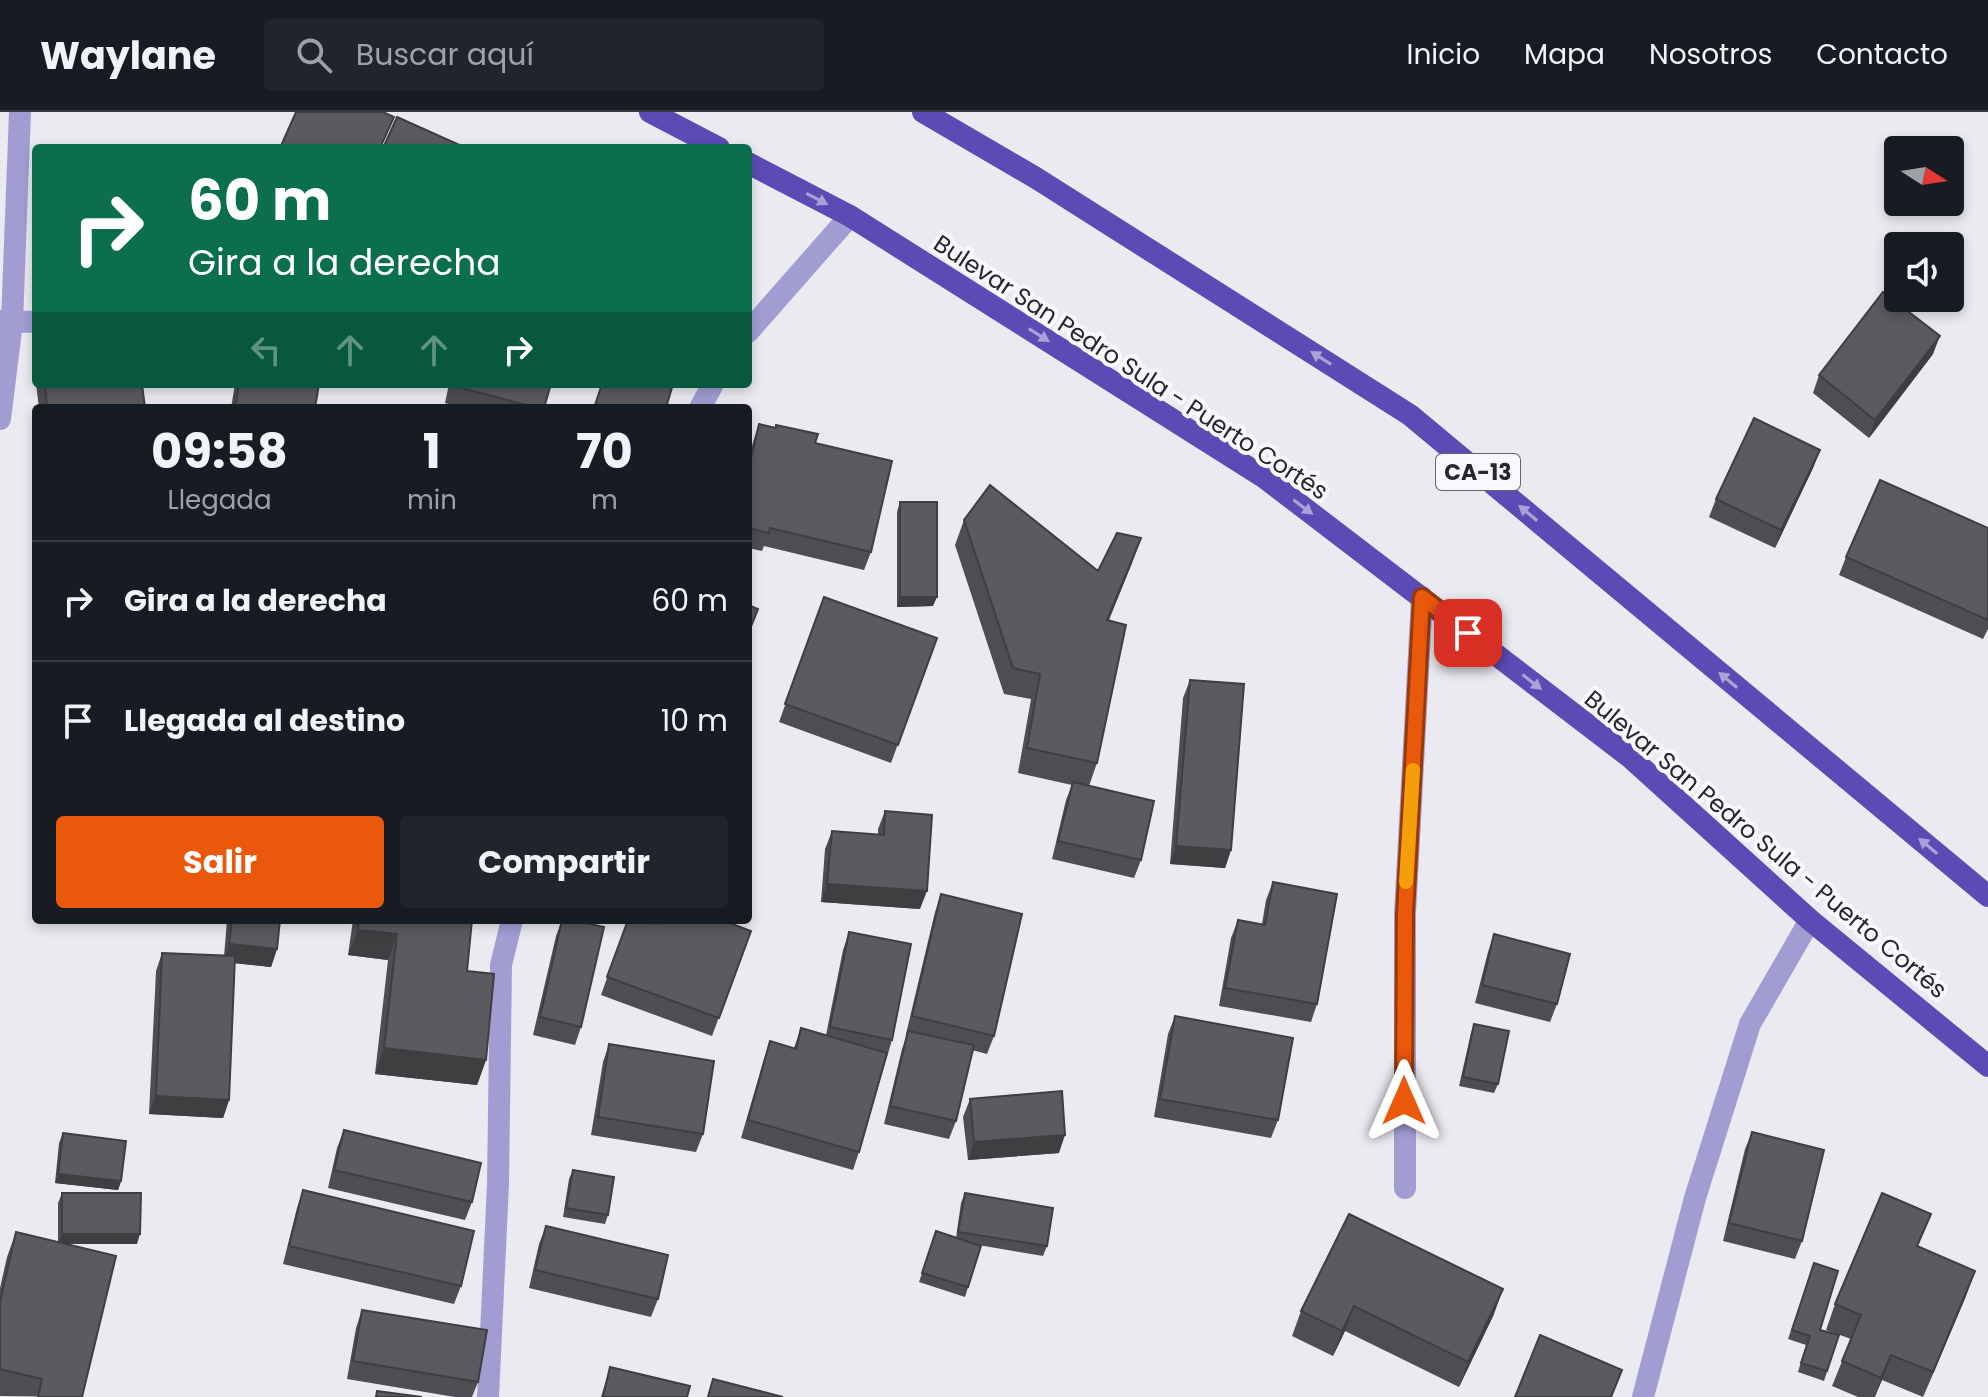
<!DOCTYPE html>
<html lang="es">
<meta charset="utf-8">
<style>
body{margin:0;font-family:Poppins,sans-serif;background:#20242c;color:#f1f3f6;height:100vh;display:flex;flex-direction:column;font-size:30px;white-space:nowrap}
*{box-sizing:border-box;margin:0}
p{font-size:26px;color:#9ea1a6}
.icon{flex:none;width:44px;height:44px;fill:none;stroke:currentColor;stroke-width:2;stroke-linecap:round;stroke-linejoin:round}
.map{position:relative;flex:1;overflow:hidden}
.details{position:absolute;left:32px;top:292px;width:720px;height:520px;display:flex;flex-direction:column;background:#171b24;border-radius:8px;box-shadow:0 4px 12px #0003}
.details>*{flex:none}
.top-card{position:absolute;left:32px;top:32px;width:720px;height:244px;border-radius:8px;box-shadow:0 4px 12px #0003;background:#0b6e4f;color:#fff;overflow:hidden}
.needle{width:52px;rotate:102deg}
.tools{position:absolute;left:1884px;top:24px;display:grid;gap:16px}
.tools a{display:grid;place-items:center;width:80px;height:80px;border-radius:8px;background:#171b24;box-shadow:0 4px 12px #0003;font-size:40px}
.pin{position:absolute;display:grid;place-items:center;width:68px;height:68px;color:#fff;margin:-34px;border-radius:16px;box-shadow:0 4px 12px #0006}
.me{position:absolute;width:88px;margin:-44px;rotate:0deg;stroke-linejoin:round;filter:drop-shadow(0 0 6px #0008)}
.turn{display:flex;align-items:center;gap:28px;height:168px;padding:0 24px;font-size:36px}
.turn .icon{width:104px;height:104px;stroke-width:2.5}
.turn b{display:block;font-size:56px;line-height:68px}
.lanes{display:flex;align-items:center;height:76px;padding:0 24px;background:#0003;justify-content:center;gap:40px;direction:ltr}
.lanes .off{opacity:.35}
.eta{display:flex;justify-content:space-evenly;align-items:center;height:136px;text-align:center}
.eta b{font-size:48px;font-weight:700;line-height:56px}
.button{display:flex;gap:16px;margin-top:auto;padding:16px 24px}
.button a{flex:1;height:92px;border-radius:8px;background:#ea580c;color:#fff;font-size:32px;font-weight:700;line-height:92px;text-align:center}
.button a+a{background:#20242c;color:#f1f3f6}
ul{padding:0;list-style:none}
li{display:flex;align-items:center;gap:24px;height:120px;padding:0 24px;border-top:2px solid #363941}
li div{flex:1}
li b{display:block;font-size:30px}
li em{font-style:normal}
header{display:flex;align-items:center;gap:48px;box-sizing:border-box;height:112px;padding:0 40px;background:#171b24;border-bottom:2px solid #363941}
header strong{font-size:38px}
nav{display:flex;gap:44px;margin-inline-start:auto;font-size:28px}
.search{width:560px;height:72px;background:#20242c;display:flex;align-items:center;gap:20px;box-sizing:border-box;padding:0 28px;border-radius:8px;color:#9ea1a6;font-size:30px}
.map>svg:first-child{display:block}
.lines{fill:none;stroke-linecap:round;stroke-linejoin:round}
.minor{stroke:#a19dd3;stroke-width:22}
.trunk{stroke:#5e4ab4;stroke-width:22}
.wall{fill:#4d4d52}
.shaded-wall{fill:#3f3f42}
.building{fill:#5a5a5f;stroke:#3f3f42;stroke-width:2}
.oneway{fill:#aba0d8}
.route-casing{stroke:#983908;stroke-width:20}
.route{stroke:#ea580c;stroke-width:14}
.slow{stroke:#f59e0b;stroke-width:14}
.labels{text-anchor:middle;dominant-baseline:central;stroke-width:8;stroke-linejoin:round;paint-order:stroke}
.shield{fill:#f8f7fd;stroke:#666569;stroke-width:2}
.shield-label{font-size:22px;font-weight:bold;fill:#272729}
.street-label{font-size:24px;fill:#272729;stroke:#f8f7fd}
</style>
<header>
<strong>Waylane</strong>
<div class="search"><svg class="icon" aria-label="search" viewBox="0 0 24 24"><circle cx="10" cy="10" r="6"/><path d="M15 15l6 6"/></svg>Buscar aquí</div>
<nav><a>Inicio</a><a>Mapa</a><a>Nosotros</a><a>Contacto</a></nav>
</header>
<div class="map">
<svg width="1988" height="1285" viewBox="0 0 1988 1285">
<rect width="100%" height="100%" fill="#eaeaf0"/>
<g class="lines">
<!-- minor -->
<path class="minor" d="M 0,209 L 36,210
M 748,220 L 850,104
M 700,296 L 713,272
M 0,307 L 12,210 L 20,0
M 1405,1076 L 1405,802 L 1422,485
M 488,1285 L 498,1072 L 501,853 L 512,808
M 1643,1285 L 1695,1086 L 1750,912 L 1810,808"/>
<!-- trunk -->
<path class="trunk" d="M 650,0 L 719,36
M 923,0 L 1036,66 L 1410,303 L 1988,784
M 748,51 L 850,104 L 1265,366 L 1631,646 L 1810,808 L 1988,954"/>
</g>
<!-- wall -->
<path class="wall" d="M 1933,242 L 1869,326 L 1813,281 L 1819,263 Z
M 36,272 L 142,272 L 145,296 L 39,296 Z
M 235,272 L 319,272 L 315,296 L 231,296 Z
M 449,272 L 551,272 L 544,296 L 462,296 L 445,291 Z
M 759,312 L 815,331 L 871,440 L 864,458 L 764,434 L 762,439 L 748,436 L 748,350 L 753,330 Z
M 1820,338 L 1813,356 L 1775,436 L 1709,405 L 1716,387 Z
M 900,390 L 933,494 L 897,495 L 897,400 Z
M 964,408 L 1098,459 L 1132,451 L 1109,508 L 1097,651 L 1089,674 L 1141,748 L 1134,766 L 1052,747 L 1066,688 L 1072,673 L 1018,661 L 1031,587 L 1004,582 L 955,433 Z
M 1988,416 L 1988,517 L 1983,527 L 1839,463 L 1846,445 Z
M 824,485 L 937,526 L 891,651 L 779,610 Z
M 1190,568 L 1231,738 L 1225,756 L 1170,752 L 1183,586 Z
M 885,699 L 920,797 L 821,790 L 825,737 L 832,719 L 878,723 L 878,717 Z
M 1273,770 L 1317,892 L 1311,910 L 1219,894 L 1231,826 L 1238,808 L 1262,812 L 1266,788 Z
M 941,782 L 994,924 L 987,942 L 972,938 L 956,1009 L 949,1027 L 884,1012 L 902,937 L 907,923 L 906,922 L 935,800 Z
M 227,808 L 280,808 L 277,837 L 271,855 L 235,851 L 229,988 L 223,1006 L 149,1002 L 156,859 L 162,841 L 224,844 Z
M 353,808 L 472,808 L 467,859 L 486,948 L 477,973 L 375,962 L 388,848 L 348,843 Z
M 562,808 L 581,915 L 575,933 L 533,923 L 556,824 Z
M 609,808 L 649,808 L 656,812 L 751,819 L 712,924 L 601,883 L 626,812 Z
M 849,820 L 892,928 L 859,1040 L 853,1058 L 741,1026 L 764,947 L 770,929 L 794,936 L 801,916 L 826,923 L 843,838 Z
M 1494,822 L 1557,892 L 1550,910 L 1475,891 L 1488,840 Z
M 1175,904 L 1278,1008 L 1271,1026 L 1154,1005 L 1168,922 Z
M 1474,912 L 1498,972 L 1494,981 L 1459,974 L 1471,921 Z
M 609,932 L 703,1022 L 696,1040 L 591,1023 L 603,950 Z
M 970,987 L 1059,1041 L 968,1048 L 963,1005 Z
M 344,1018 L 472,1090 L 465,1108 L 328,1076 L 337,1036 Z
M 1752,1020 L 1802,1129 L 1795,1147 L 1723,1129 L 1745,1037 Z
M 63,1021 L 121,1069 L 118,1078 L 55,1071 L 59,1031 Z
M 573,1058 L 608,1103 L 605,1112 L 563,1105 L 569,1067 Z
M 303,1078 L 461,1174 L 454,1192 L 283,1152 L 297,1096 Z
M 62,1081 L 137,1132 L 66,1132 L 82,1285 L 0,1284 L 0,1176 L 7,1145 L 16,1120 L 58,1130 L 58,1091 Z
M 965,1081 L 1047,1134 L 1043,1144 L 978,1133 L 981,1134 L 965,1185 L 919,1170 L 936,1119 L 956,1126 L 961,1091 Z
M 1349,1102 L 1494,1202 L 1459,1275 L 1345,1219 L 1333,1244 L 1292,1224 L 1301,1199 Z
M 546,1114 L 658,1187 L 651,1205 L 529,1176 L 539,1132 Z
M 1918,1135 L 1966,1184 L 1923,1285 L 1882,1268 L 1875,1285 L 1858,1285 L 1832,1274 L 1851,1227 L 1826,1218 L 1835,1192 Z
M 1814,1151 L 1820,1218 L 1839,1223 L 1824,1269 L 1798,1260 L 1806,1233 L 1788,1227 Z
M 362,1198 L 478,1270 L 472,1285 L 455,1285 L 347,1267 L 356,1216 Z
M 610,1255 L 687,1285 L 601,1285 Z"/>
<!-- shaded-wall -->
<path class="shaded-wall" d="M 1940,224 L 1933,242 L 1869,326 L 1875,308 Z
M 1820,338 L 1813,356 L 1775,436 L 1781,418 Z
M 1141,426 L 1132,451 L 1098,533 L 1107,508 Z
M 900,485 L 937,485 L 933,494 L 897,495 Z
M 1176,734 L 1231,738 L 1225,756 L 1170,752 Z
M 827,772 L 927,779 L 920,797 L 821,790 Z
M 358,818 L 397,822 L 388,848 L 348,843 Z
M 229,832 L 277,837 L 271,855 L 223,850 Z
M 384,936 L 486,948 L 477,973 L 375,962 Z
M 156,984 L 229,988 L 223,1006 L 149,1002 Z
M 1065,1023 L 1059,1041 L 968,1048 L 974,1030 Z
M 58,1062 L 121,1069 L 118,1078 L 55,1071 Z
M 62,1122 L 140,1122 L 137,1132 L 58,1132 Z
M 1975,1159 L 1966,1184 L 1923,1285 L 1933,1260 Z
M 1503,1177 L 1494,1202 L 1459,1275 L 1468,1250 Z
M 1354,1194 L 1345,1219 L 1333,1244 L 1342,1219 Z
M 1891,1243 L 1882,1268 L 1874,1285 L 1881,1266 Z"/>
<!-- building -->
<path class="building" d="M 296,0 L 383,0 L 394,5 L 380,36 L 280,36 Z
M 397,5 L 466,36 L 383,36 Z
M 1883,180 L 1940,224 L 1875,308 L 1819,263 Z
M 45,272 L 142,272 L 145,296 L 47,296 Z
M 239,272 L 319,272 L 315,296 L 235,296 Z
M 451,272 L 551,272 L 544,296 L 537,296 L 451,273 Z
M 602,272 L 673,272 L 666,296 L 594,296 Z
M 1754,306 L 1820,338 L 1781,418 L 1716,387 Z
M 759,312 L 776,316 L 776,313 L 818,322 L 815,331 L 892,349 L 871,440 L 770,416 L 769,421 L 748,416 L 748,359 Z
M 1880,368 L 1988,416 L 1988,508 L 1846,445 Z
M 990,373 L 1098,459 L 1117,421 L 1141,426 L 1107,508 L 1126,513 L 1097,651 L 1027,636 L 1040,562 L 1013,556 L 964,408 Z
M 900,390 L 937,390 L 937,485 L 900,485 Z
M 824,485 L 937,526 L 898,633 L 785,592 Z
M 748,493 L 758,497 L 748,522 Z
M 1190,568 L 1244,572 L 1231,738 L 1176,734 Z
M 1073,670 L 1154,689 L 1141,748 L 1058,729 Z
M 885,699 L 932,703 L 927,779 L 827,772 L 832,719 L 884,723 Z
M 1273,770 L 1337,782 L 1317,892 L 1225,876 L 1238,808 L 1265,813 Z
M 941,782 L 1022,802 L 994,924 L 912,904 Z
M 232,808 L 280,808 L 277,837 L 229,832 Z
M 359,808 L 472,808 L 467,859 L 494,862 L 486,948 L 384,936 L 397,822 L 358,818 Z
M 562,808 L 573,808 L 604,815 L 581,915 L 540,905 Z
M 628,808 L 646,808 L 656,812 L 657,808 L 722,808 L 751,819 L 719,906 L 607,865 Z
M 849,820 L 911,832 L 892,928 L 830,915 Z
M 1494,822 L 1570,842 L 1557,892 L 1482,873 Z
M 162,841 L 235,844 L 229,988 L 156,984 Z
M 1175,904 L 1293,926 L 1278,1008 L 1160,987 Z
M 1474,912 L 1509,919 L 1498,972 L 1463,965 Z
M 801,916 L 887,941 L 859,1040 L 748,1008 L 770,929 L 796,937 Z
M 908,919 L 974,933 L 956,1009 L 890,994 Z
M 609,932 L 714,949 L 703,1022 L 598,1005 Z
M 1062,979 L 1065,1023 L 974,1030 L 970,987 Z
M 344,1018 L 481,1051 L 472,1090 L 334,1058 Z
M 1752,1020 L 1824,1038 L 1802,1129 L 1729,1111 Z
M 63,1021 L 126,1029 L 121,1069 L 58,1062 Z
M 573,1058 L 614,1065 L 608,1103 L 566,1096 Z
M 303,1078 L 474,1119 L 461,1174 L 289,1134 Z
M 62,1081 L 141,1081 L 140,1122 L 62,1122 Z
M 965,1081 L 1053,1096 L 1047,1134 L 958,1120 Z
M 1882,1081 L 1931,1102 L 1917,1134 L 1975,1159 L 1933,1260 L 1891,1243 L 1881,1266 L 1842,1249 L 1861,1203 L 1835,1192 Z
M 1349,1102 L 1503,1177 L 1468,1250 L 1354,1194 L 1342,1219 L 1301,1199 Z
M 546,1114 L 668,1143 L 658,1187 L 535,1158 Z
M 936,1119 L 981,1134 L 968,1175 L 922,1161 Z
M 16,1120 L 116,1144 L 82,1285 L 38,1285 L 42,1267 L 0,1257 L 0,1190 Z
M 1814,1151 L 1838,1159 L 1820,1218 L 1839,1223 L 1827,1259 L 1801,1251 L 1810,1224 L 1792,1218 Z
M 362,1198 L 487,1218 L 478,1270 L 353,1249 Z
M 1540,1223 L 1622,1258 L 1611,1285 L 1515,1285 Z
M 610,1255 L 690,1274 L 687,1285 L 603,1285 Z
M 713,1267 L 783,1285 L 708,1285 Z
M 377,1279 L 422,1285 L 376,1285 Z"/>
<!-- one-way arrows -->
<defs><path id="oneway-solid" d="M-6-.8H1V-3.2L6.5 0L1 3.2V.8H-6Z" transform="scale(2)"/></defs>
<g class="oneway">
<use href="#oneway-solid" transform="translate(817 87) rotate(28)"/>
<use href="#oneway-solid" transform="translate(1039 223) rotate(32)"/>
<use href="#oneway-solid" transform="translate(1321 246) rotate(-148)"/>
<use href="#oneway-solid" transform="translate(1303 395) rotate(37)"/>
<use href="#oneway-solid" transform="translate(1528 401) rotate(-140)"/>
<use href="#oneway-solid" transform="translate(1728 568) rotate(-140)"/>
<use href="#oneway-solid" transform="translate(1532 570) rotate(38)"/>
<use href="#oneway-solid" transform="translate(1928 734) rotate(-140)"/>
</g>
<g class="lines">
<!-- route casing -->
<g class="route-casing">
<path id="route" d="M 1404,989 L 1405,802 L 1422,485 L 1468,521"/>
</g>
<!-- route -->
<use href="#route" class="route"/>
<!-- slow -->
<path class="slow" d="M 1406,770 L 1413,658"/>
</g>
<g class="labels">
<!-- shield labels -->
<rect class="shield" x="1436" y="342" width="84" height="36" rx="6"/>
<g class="shield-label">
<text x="1478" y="360">CA-13</text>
</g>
<!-- street labels -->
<g class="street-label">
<text transform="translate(1131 255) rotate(33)">Bulevar San Pedro Sula - Puerto Cortés</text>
<text transform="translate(1766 732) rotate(40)">Bulevar San Pedro Sula - Puerto Cortés</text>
</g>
</g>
</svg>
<div class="tools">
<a><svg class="needle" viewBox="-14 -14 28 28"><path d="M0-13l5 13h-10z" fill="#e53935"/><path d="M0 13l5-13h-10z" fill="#9ea1a6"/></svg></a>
<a><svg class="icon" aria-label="sound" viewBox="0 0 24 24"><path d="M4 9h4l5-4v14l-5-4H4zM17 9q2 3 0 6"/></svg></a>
</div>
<div class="pin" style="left:1468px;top:521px;background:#d93025"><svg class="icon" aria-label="arrive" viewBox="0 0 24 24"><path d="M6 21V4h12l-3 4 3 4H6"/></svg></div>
<svg class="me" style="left:1404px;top:989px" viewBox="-20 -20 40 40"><path d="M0-17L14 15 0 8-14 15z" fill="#ea580c" stroke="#fff" stroke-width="4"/></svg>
<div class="top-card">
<div class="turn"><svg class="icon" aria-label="right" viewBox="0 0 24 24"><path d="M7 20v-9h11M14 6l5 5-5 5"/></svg><div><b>60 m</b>Gira a la derecha</div></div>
<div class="lanes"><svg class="icon off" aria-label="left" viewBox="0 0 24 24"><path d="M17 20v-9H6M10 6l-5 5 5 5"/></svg><svg class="icon off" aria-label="ahead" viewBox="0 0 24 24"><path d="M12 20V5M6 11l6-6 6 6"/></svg><svg class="icon off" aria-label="ahead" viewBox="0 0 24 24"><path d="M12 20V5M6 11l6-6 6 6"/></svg><svg class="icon" aria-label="right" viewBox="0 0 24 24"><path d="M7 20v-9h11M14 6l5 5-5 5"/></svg></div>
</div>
<section class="details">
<div class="eta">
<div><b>09:58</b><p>Llegada</p></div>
<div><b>1</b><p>min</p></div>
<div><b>70</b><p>m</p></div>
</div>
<ul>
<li><svg class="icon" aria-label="right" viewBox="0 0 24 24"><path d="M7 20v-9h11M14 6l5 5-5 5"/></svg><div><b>Gira a la derecha</b></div><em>60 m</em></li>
<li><svg class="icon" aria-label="arrive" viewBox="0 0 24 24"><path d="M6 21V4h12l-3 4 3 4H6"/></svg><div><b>Llegada al destino</b></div><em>10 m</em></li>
</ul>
<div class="button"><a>Salir</a><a>Compartir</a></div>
</section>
</div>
